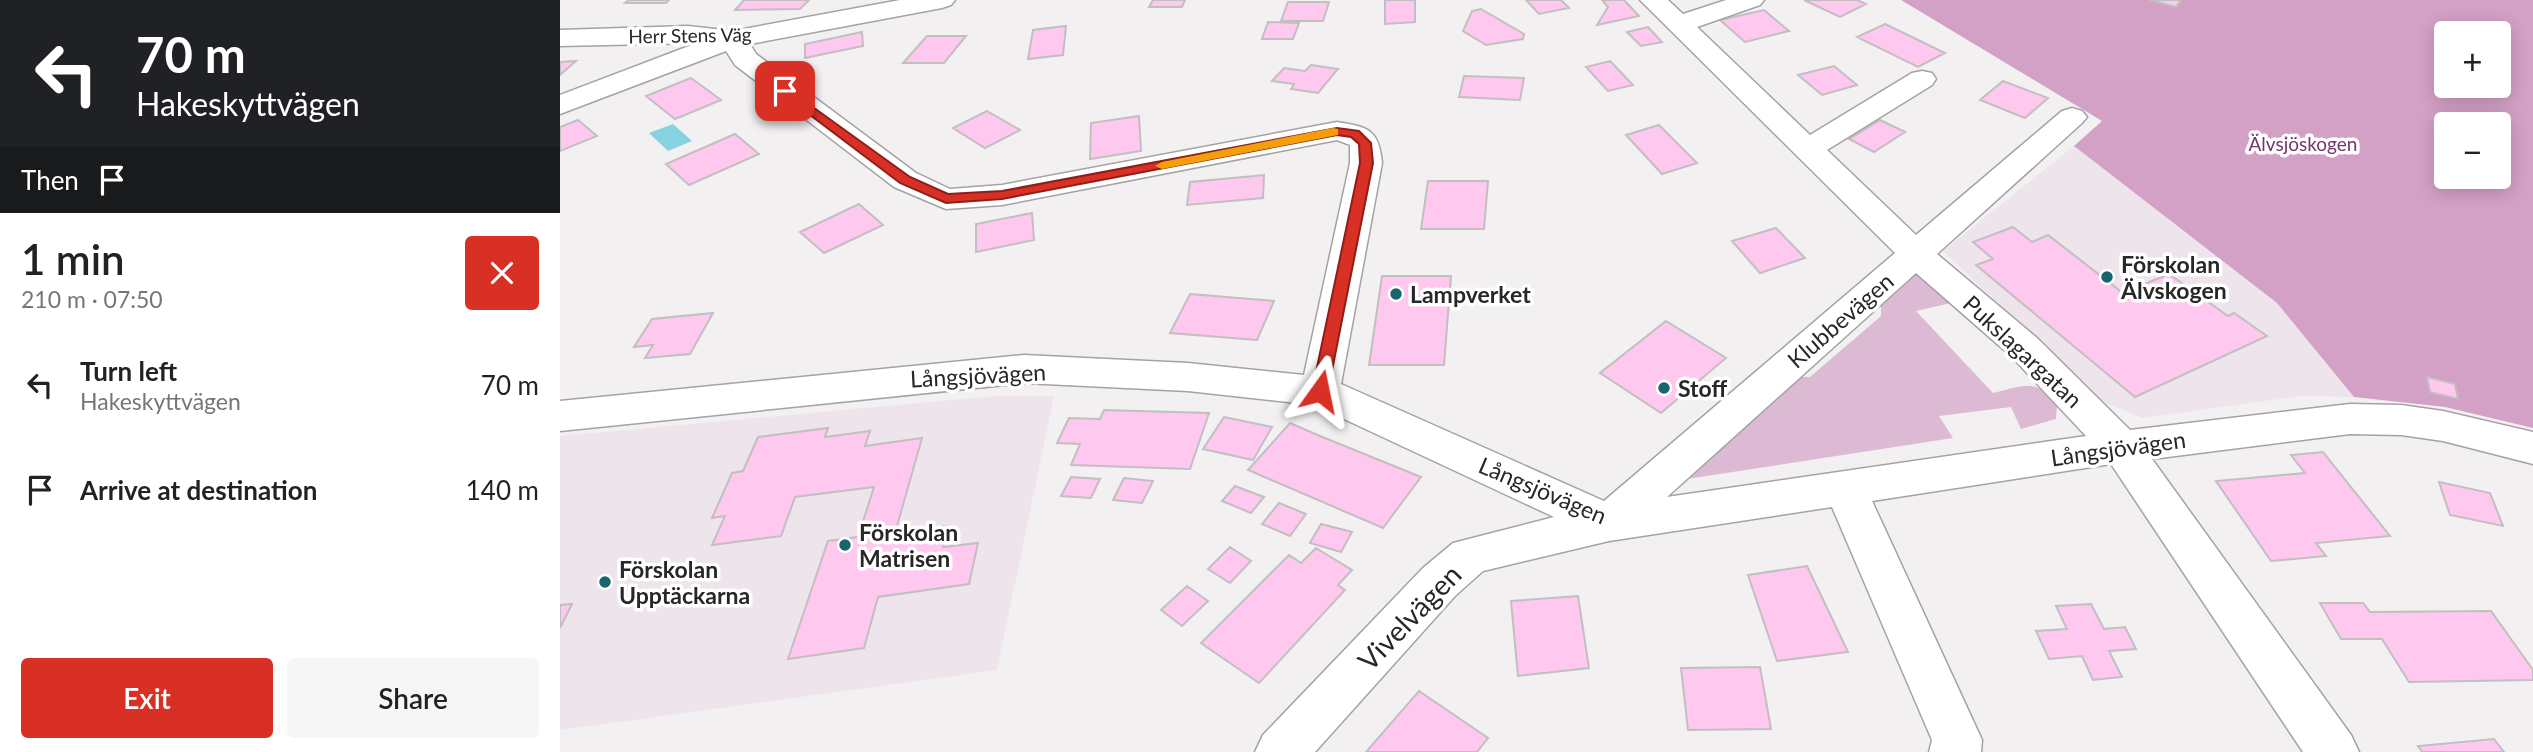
<!DOCTYPE html>
<meta charset="utf-8">
<style>
body{margin:0;font-family:Lato,sans-serif;background:#f6f6f6;color:#222;height:100vh;display:flex;flex-direction:column;font-size:26px;white-space:nowrap}
*{box-sizing:border-box;margin:0}
p{font-size:23px;color:#767676}
.icon{flex:none;width:38px;height:38px;fill:none;stroke:currentColor;stroke-width:2;stroke-linecap:round;stroke-linejoin:round}
.map{position:relative;flex:1;overflow:hidden}
.side{display:flex;flex-direction:column;background:#fff;width:560px}
.side>*{flex:none}
.hud{background:#202124;color:#fff;overflow:hidden}
.fabs{position:absolute;left:1874px;top:21px;display:grid;gap:14px}
.fabs a{display:grid;place-items:center;width:77px;height:77px;border-radius:7px;background:#fff;box-shadow:0 4px 18px #0003;font-size:35px}
.pin{position:absolute;display:grid;place-items:center;width:60px;height:60px;color:#fff;margin:-30px;border-radius:14px;box-shadow:0 4px 10px #0006}
.me{position:absolute;width:77px;margin:-38px;rotate:12deg;stroke-linejoin:round;filter:drop-shadow(0 0 5px #0008)}
.turn{display:flex;align-items:center;gap:24px;height:147px;padding:0 21px;font-size:32px}
.turn .icon{width:91px;height:91px;stroke-width:2.5}
.turn b{display:block;font-size:49px;line-height:60px}
.then{display:flex;align-items:center;height:66px;padding:0 21px;background:#0003;gap:14px;font-size:26px}
.round{display:grid;place-items:center;flex:none;width:74px;height:74px;border-radius:7px;background:#f6f6f6}
.summary{display:flex;align-items:center;justify-content:space-between;height:119px;padding:0 21px}
h1{font-size:42px;font-weight:600;line-height:52px}
.button{display:flex;gap:14px;margin-top:auto;padding:14px 21px}
.button a{flex:1;height:80px;border-radius:7px;background:#d93025;color:#fff;font-size:28px;font-weight:600;line-height:80px;text-align:center}
.button a+a{background:#f6f6f6;color:#222}
ul{padding:0;list-style:none}
li{display:flex;align-items:center;gap:21px;height:105px;padding:0 21px}
li div{flex:1}
li b{display:block;font-size:26px}
li em{font-style:normal}
main{display:flex;flex:1;min-height:0}
.map>svg:first-child{display:block}
.built{fill:#eee4eb}
.green{fill:#ddbad3}
.forest{fill:#d4a1c6;fill-rule:evenodd}
.water{fill:#85d2e0}
.building{fill:#fec8ef;stroke:#c2bfc1;stroke-width:2}
.lines{fill:none;stroke-linecap:round;stroke-linejoin:round}
.minor-casing{stroke:#a5a2a4;stroke-width:3}
.minor{fill:#fff;fill-rule:evenodd}
.route{fill:#d93025;stroke:#8d1f18;stroke-width:2}
.slow{fill:#f59e0b}
.poi-dot{fill:#1a6470;stroke:#fff;stroke-width:2.5}
.labels{text-anchor:middle;dominant-baseline:central;stroke-width:7;stroke-linejoin:round;paint-order:stroke}
.far-street-label{font-size:19px;fill:#282728;stroke:#fff}
.far-park-label{font-size:19px;fill:#753767;stroke:#fff}
.poi-label{font-size:23px;font-weight:bold;fill:#282728;stroke:#fff;text-anchor:start}
.street-label{font-size:23px;fill:#282728;stroke:#fff}
.near-street-label{font-size:28px;fill:#282728;stroke:#fff}
</style>
<main>
<section class="side">
<div class="hud">
<div class="turn"><svg class="icon" aria-label="left" viewBox="0 0 24 24"><path d="M17 20v-9H6M10 6l-5 5 5 5"/></svg><div><b>70 m</b>Hakeskyttvägen</div></div>
<div class="then">Then<svg class="icon" aria-label="arrive" viewBox="0 0 24 24"><path d="M6 21V4h12l-3 4 3 4H6"/></svg></div>
</div>
<div class="summary"><div><h1>1 min</h1><p>210 m · 07:50</p></div><a class="round" style="background:#d93025;color:#fff"><svg class="icon" aria-label="close" viewBox="0 0 24 24"><path d="M6 6l12 12M18 6L6 18"/></svg></a></div>
<ul>
<li><svg class="icon" aria-label="left" viewBox="0 0 24 24"><path d="M17 20v-9H6M10 6l-5 5 5 5"/></svg><div><b>Turn left</b><p>Hakeskyttvägen</p></div><em>70 m</em></li>
<li><svg class="icon" aria-label="arrive" viewBox="0 0 24 24"><path d="M6 21V4h12l-3 4 3 4H6"/></svg><div><b>Arrive at destination</b></div><em>140 m</em></li>
</ul>
<div class="button"><a>Exit</a><a>Share</a></div>
</section>
<div class="map">
<svg width="1973" height="752" viewBox="0 0 1973 752">
<rect width="100%" height="100%" fill="#f3f0f2"/>
<!-- built -->
<path class="built" d="M 1514,146 L 1717,303 L 1794,397 L 1741,396 L 1582,418 L 1539,400 L 1383,251 Z
M 436,396 L 494,396 L 437,670 L 0,730 L 0,436 Z"/>
<!-- green -->
<path class="green" d="M 1356,271 L 1391,303 L 1356,311 L 1433,393 C 1463,386 1476,377 1497,404 L 1496,419 L 1461,429 L 1451,407 L 1379,416 L 1393,438 L 1114,481 L 1233,377 L 1250,377 L 1321,316 L 1321,300 Z"/>
<!-- forest -->
<path class="forest" d="M 1341,0 L 1973,0 L 1973,428 L 1885,407 L 1794,397 L 1717,303 L 1514,146 L 1542,121 ZM 1886,33 L 1939,33 L 1939,86 L 1886,86 ZM 1886,124 L 1939,124 L 1939,177 L 1886,177 Z"/>
<!-- water -->
<path class="water" d="M 113,124 L 132,141 L 108,151 L 89,133 Z"/>
<!-- building -->
<path class="building" d="M 69,0 L 109,0 L 106,3 L 65,3 Z
M 184,0 L 249,0 L 240,9 L 175,10 Z
M 593,0 L 625,0 L 622,7 L 589,7 Z
M 825,0 L 855,0 L 855,22 L 825,24 Z
M 966,0 L 1001,0 L 1009,8 L 979,14 Z
M 1042,0 L 1064,0 L 1079,16 L 1037,25 L 1048,7 Z
M 1244,0 L 1297,0 L 1306,4 L 1280,17 Z
M 1590,0 L 1621,0 L 1616,7 Z
M 728,2 L 769,2 L 763,21 L 721,21 Z
M 921,9 L 964,34 L 963,39 L 926,45 L 903,31 L 912,11 Z
M 1204,10 L 1229,31 L 1185,42 L 1160,20 Z
M 708,22 L 739,23 L 733,39 L 702,39 Z
M 1325,24 L 1385,53 L 1358,67 L 1297,37 Z
M 506,26 L 503,55 L 468,59 L 473,30 Z
M 1088,27 L 1102,42 L 1081,46 L 1067,32 Z
M 302,32 L 303,46 L 245,58 L 245,44 Z
M 367,36 L 406,36 L 384,63 L 343,63 Z
M 16,61 L 0,75 L 0,62 Z
M 1050,61 L 1073,85 L 1048,91 L 1026,67 Z
M 751,65 L 778,69 L 758,93 L 731,89 L 734,84 L 712,81 L 724,68 L 745,71 Z
M 1274,66 L 1297,85 L 1262,95 L 1238,75 Z
M 904,76 L 964,78 L 960,100 L 899,97 Z
M 131,78 L 161,100 L 115,119 L 86,96 Z
M 1443,81 L 1488,98 L 1465,118 L 1420,100 Z
M 427,111 L 460,130 L 425,148 L 393,128 Z
M 579,116 L 581,151 L 530,159 L 531,123 Z
M 18,120 L 37,136 L 0,151 L 0,127 Z
M 1320,120 L 1345,132 L 1314,152 L 1289,139 Z
M 1099,125 L 1137,163 L 1102,174 L 1066,135 Z
M 175,134 L 199,154 L 129,185 L 106,164 Z
M 704,175 L 703,198 L 627,205 L 630,182 Z
M 868,181 L 928,181 L 924,229 L 861,229 Z
M 299,204 L 323,225 L 264,253 L 240,232 Z
M 472,213 L 474,240 L 416,252 L 416,224 Z
M 1453,227 L 1472,242 L 1488,235 L 1563,293 L 1609,274 L 1668,316 L 1674,313 L 1707,336 L 1575,397 L 1416,265 L 1433,259 L 1413,242 Z
M 1216,228 L 1245,258 L 1200,273 L 1172,241 Z
M 822,276 L 891,276 L 884,365 L 809,365 Z
M 630,294 L 714,301 L 697,340 L 610,333 Z
M 153,313 L 130,354 L 85,358 L 93,345 L 74,347 L 92,319 Z
M 1106,321 L 1166,358 L 1101,413 L 1040,373 Z
M 1867,377 L 1895,384 L 1898,399 L 1870,392 Z
M 544,410 L 577,411 L 649,413 L 630,469 L 511,465 L 520,444 L 497,443 L 509,418 L 540,419 Z
M 664,417 L 712,427 L 693,460 L 643,449 Z
M 730,423 L 760,436 L 861,477 L 823,528 L 688,470 Z
M 268,428 L 265,437 L 310,431 L 305,446 L 362,438 L 335,533 L 388,526 L 383,547 L 418,543 L 409,584 L 318,597 L 304,648 L 228,659 L 268,541 L 298,537 L 314,487 L 235,497 L 221,536 L 152,545 L 165,516 L 152,518 L 172,473 L 183,471 L 198,437 Z
M 1763,452 L 1830,536 L 1756,543 L 1766,556 L 1711,561 L 1656,481 L 1745,473 L 1731,455 Z
M 511,477 L 540,479 L 531,498 L 501,496 Z
M 564,478 L 593,481 L 582,503 L 553,500 Z
M 1879,482 L 1930,493 L 1943,526 L 1890,515 Z
M 675,486 L 704,497 L 691,513 L 662,501 Z
M 719,503 L 746,514 L 730,536 L 702,524 Z
M 761,524 L 792,532 L 781,552 L 750,543 Z
M 670,547 L 691,561 L 670,583 L 648,569 Z
M 756,548 L 792,570 L 778,585 L 785,590 L 699,683 L 641,643 L 729,555 L 741,563 Z
M 1247,566 L 1288,652 L 1217,661 L 1188,575 Z
M 627,586 L 648,601 L 622,626 L 601,610 Z
M 1018,596 L 1029,668 L 958,676 L 951,601 Z
M 1760,603 L 1803,603 L 1810,612 L 1931,611 L 1973,670 L 1973,680 L 1849,682 L 1822,639 L 1781,639 Z
M 12,604 L 0,628 L 0,605 Z
M 1531,604 L 1544,629 L 1565,627 L 1576,649 L 1549,651 L 1562,677 L 1533,680 L 1522,656 L 1489,659 L 1476,631 L 1507,629 L 1496,606 Z
M 1200,667 L 1211,729 L 1128,730 L 1121,668 Z
M 859,691 L 928,738 L 917,752 L 806,752 Z
M 1934,739 L 1944,752 L 1862,752 L 1858,746 Z"/>
<g class="lines">
<!-- minor casing -->
<g class="minor-casing">
<path id="minor" d="M 340,0 L 395,0 L 391,5 L 382,8 L 190,44 L 196,54 L 356,173 L 390,189 L 442,185 L 777,122 C 808,127 819,129 822,163 L 781,384 L 1044,501 L 1335,253 L 1080,0 L 1108,0 L 1123,14 L 1166,0 L 1204,0 L 1200,5 L 1137,27 L 1250,135 L 1352,73 L 1362,71 L 1372,73 L 1376,79 L 1372,85 L 1267,150 L 1356,235 L 1502,111 L 1512,108 L 1522,111 L 1527,117 L 1522,123 L 1377,254 L 1477,338 L 1570,430 L 1790,404 L 1841,405 L 1883,411 L 1973,432 L 1973,464 L 1883,441 L 1841,435 L 1790,434 L 1592,459 L 1791,735 L 1799,752 L 1743,752 L 1551,464 L 1312,501 L 1422,740 L 1421,752 L 1369,752 L 1372,740 L 1272,507 L 1049,541 L 923,571 L 895,596 L 755,752 L 695,752 L 703,735 L 863,568 L 893,543 L 994,517 L 754,405 L 628,391 L 464,383 L 0,431 L 0,401 L 464,355 L 628,363 L 744,375 L 790,163 L 790,145 L 777,140 L 442,205 L 386,209 L 334,187 L 175,65 L 166,51 L 0,114 L 0,95 L 137,43 L 0,46 L 0,30 L 128,26 L 173,31 ZM 1356,273 L 1451,356 L 1526,436 L 1107,497 Z"/>
</g>
<!-- minor -->
<use href="#minor" class="minor"/>
</g>
<!-- route -->
<path class="route" d="M 225,87 L 350,177 L 388,194 L 442,191 L 777,128 L 799,131 L 811,143 L 813,163 L 768,391 L 760,397 L 752,391 L 800,163 L 799,144 L 791,137 L 777,135 L 442,199 L 386,203 L 340,183 L 221,93 L 221,88 Z"/>
<!-- slow -->
<path class="slow" d="M 773,128 L 778,129 L 778,135 L 602,169 L 595,166 L 602,162 Z"/>
<!-- markers -->
<g class="poi-dot">
<circle cx="1547" cy="277" r="7"/>
<circle cx="836" cy="294" r="7"/>
<circle cx="1104" cy="388" r="7"/>
<circle cx="285" cy="545" r="7"/>
<circle cx="45" cy="582" r="7"/>
</g>
<g class="labels">
<!-- far-street labels -->
<g class="far-street-label">
<text transform="translate(130 35) rotate(-1)">Herr Stens Väg</text>
</g>
<!-- far-park labels -->
<g class="far-park-label">
<text x="1743" y="143">Älvsjöskogen</text>
</g>
<!-- poi labels -->
<g class="poi-label">
<text x="1561" y="264">Förskolan<tspan x="1561" dy="26">Älvskogen</tspan></text>
<text x="850" y="294">Lampverket</text>
<text x="1118" y="388">Stoff</text>
<text x="299" y="532">Förskolan<tspan x="299" dy="26">Matrisen</tspan></text>
<text x="59" y="569">Förskolan<tspan x="59" dy="26">Upptäckarna</tspan></text>
</g>
<!-- street labels -->
<g class="street-label">
<text transform="translate(1280 320) rotate(-41)">Klubbevägen</text>
<text transform="translate(1463 351) rotate(43)">Pukslagargatan</text>
<text transform="translate(418 375) rotate(-3)">Långsjövägen</text>
<text transform="translate(1558 448) rotate(-8)">Långsjövägen</text>
<text transform="translate(983 490) rotate(23)">Långsjövägen</text>
</g>
<!-- near-street labels -->
<g class="near-street-label">
<text transform="translate(849 617) rotate(-46)">Vivelvägen</text>
</g>
</g>
</svg>
<div class="fabs">
<a>+</a>
<a>−</a>
</div>
<div class="pin" style="left:225px;top:91px;background:#d93025"><svg class="icon" aria-label="arrive" viewBox="0 0 24 24"><path d="M6 21V4h12l-3 4 3 4H6"/></svg></div>
<svg class="me" style="left:760px;top:391px" viewBox="-20 -20 40 40"><path d="M0-17L14 15 0 8-14 15z" fill="#d93025" stroke="#fff" stroke-width="4"/></svg>
</div>
</main>
